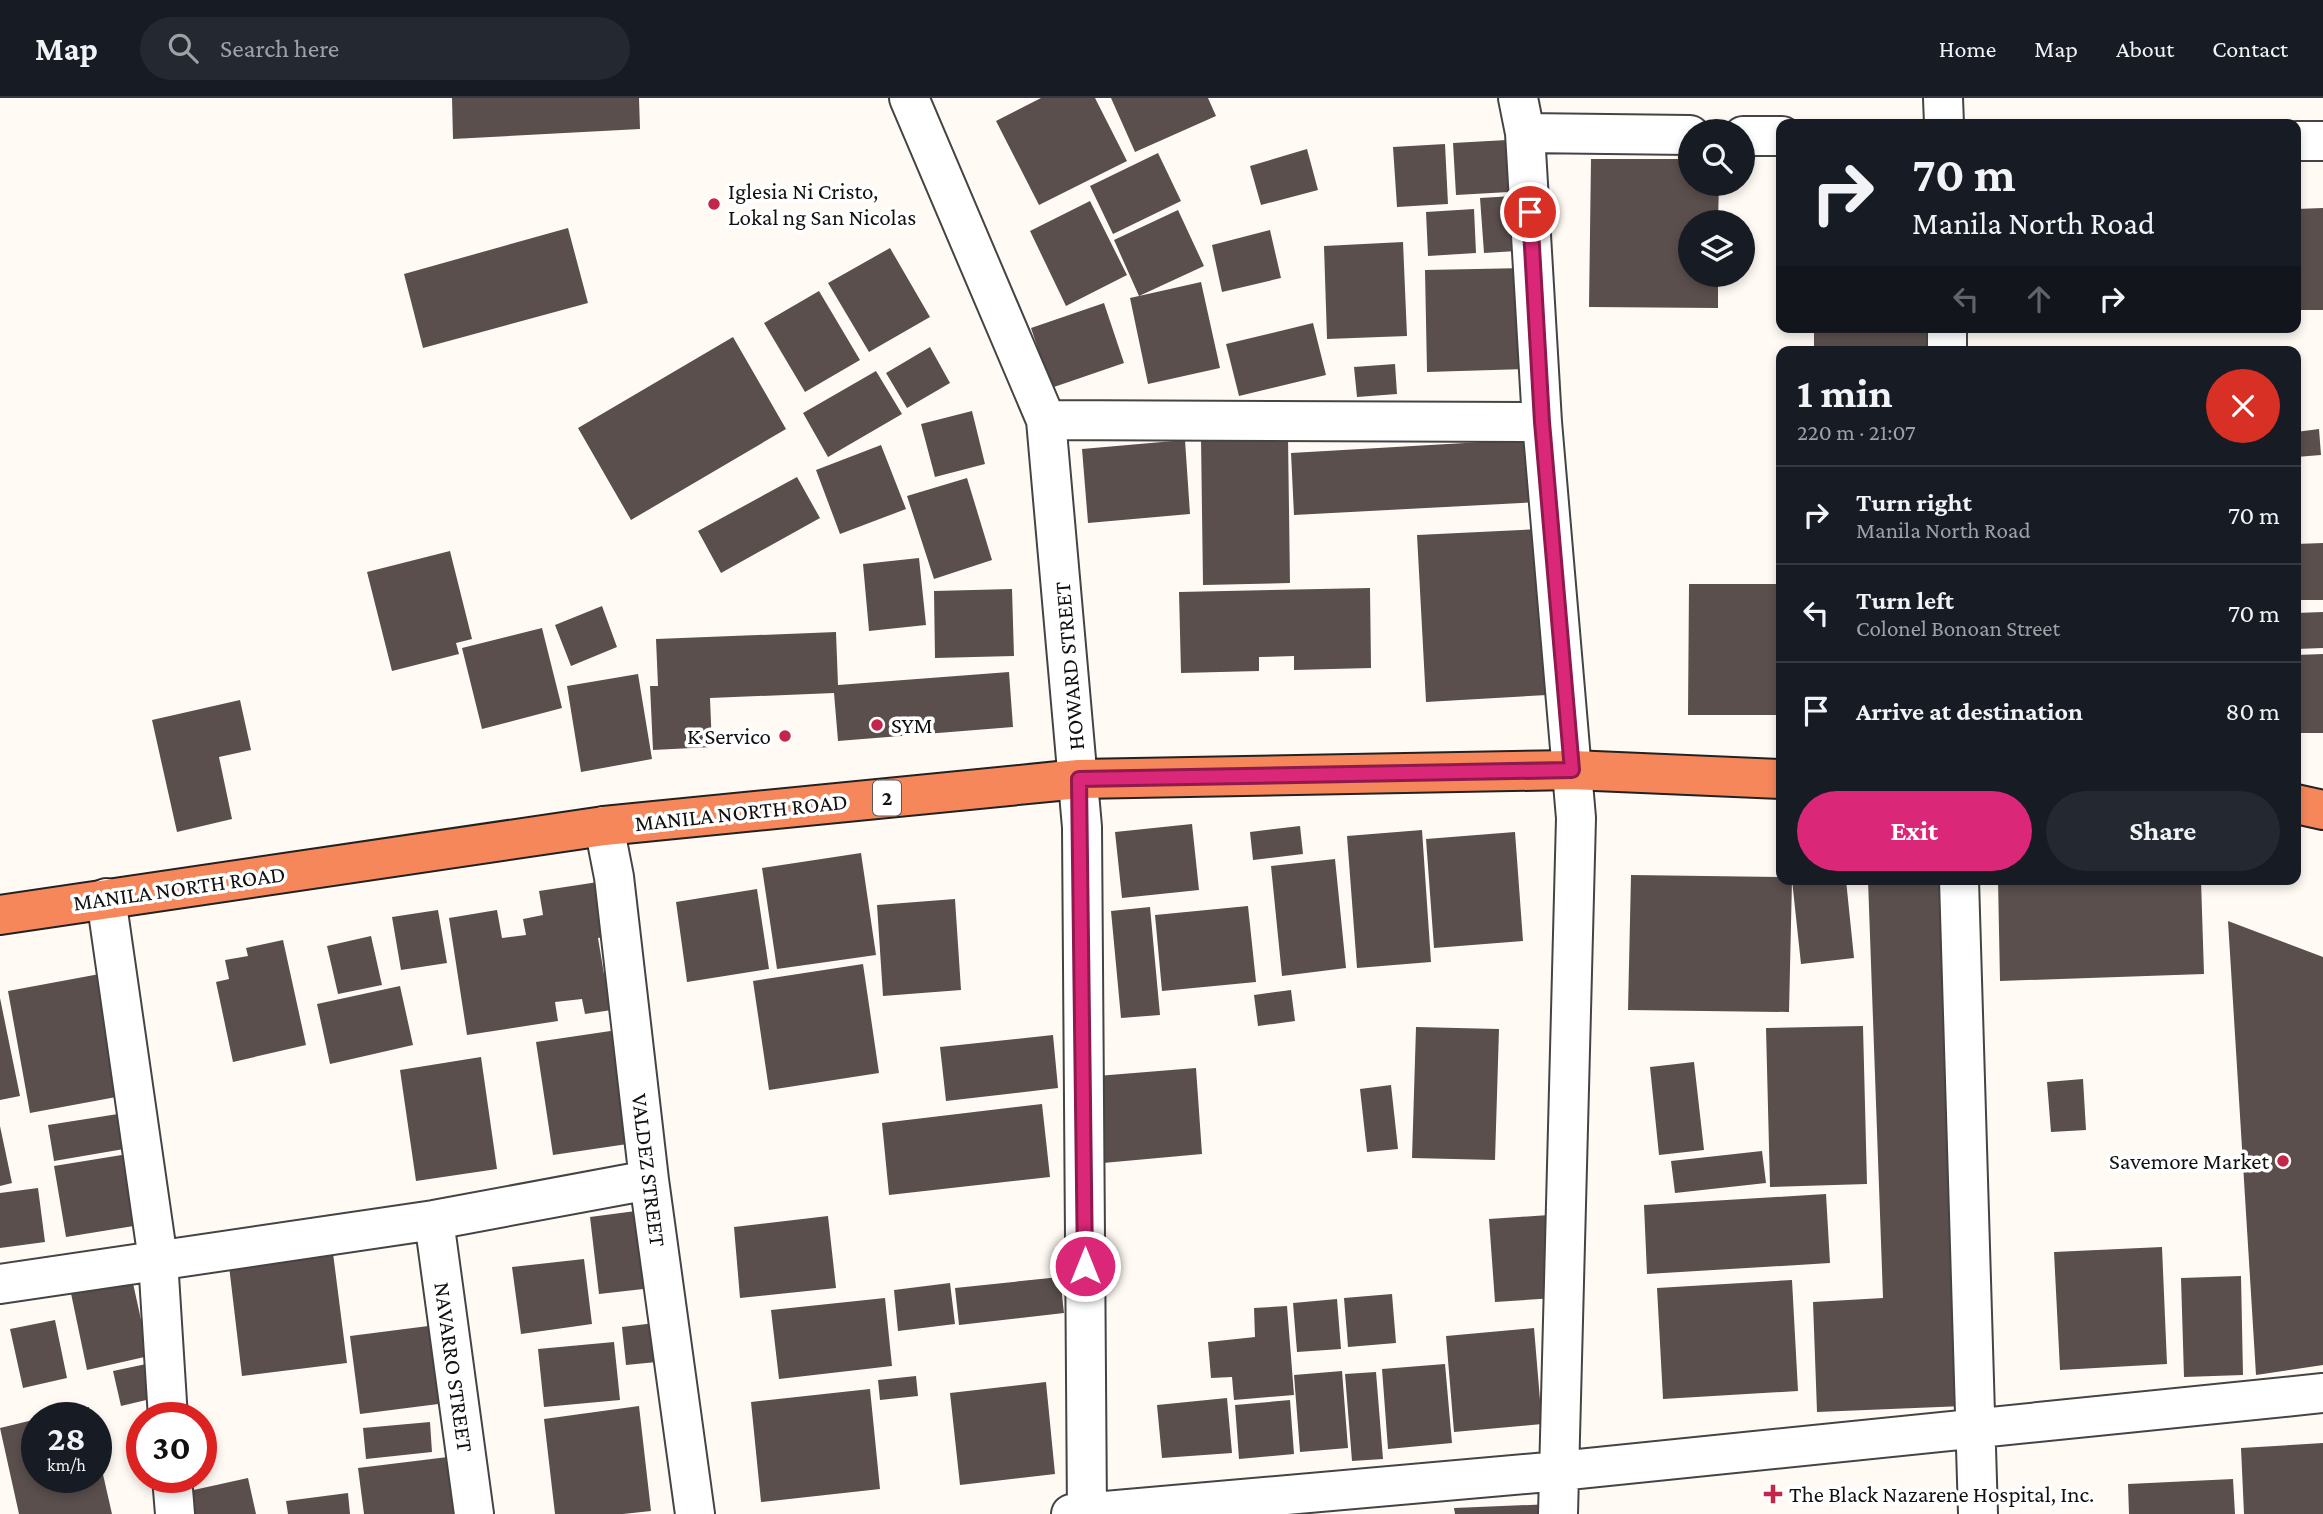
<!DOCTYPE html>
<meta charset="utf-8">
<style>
body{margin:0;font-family:"Crimson Pro",serif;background:#242831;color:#f1f3f6;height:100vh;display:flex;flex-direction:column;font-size:26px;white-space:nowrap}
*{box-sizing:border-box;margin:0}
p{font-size:23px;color:#9ea1a6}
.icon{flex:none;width:38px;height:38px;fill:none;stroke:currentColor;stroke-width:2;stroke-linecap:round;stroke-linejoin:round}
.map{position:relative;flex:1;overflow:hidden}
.drawer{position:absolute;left:1776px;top:248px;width:525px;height:539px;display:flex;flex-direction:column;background:#171b24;border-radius:14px;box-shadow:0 4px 10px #0003}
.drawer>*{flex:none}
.top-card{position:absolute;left:1776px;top:21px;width:525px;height:214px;border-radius:14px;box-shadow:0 4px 10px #0003;background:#171b24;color:#f1f3f6;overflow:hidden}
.controls{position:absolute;left:1678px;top:21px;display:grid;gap:14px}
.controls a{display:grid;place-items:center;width:77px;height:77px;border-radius:50%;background:#171b24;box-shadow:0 4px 10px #0003;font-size:35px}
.speed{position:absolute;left:21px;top:1304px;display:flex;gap:14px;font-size:35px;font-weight:700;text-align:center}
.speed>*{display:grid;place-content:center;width:91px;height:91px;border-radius:50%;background:#171b24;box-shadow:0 4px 10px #0003;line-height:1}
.speed small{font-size:18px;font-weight:400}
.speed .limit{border:10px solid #d22;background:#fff;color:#111}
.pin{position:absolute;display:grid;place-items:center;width:60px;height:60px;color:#fff;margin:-30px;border:4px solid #fff;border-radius:50%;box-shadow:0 2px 7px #0007}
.me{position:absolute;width:77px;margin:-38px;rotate:0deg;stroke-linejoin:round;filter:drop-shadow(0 0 5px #0008)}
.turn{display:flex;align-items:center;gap:24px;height:147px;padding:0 21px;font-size:32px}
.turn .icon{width:91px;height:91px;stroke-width:2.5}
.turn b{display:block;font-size:49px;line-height:60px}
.lanes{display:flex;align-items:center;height:66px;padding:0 21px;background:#0003;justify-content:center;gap:35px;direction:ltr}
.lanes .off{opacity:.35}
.round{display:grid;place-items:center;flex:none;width:74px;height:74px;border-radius:37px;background:#242831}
.head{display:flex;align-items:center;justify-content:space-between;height:119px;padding:0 21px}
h1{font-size:42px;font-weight:700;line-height:52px}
.action{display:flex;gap:14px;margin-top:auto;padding:14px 21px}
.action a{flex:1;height:80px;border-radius:42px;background:#db2777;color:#fff;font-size:28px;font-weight:700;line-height:80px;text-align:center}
.action a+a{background:#242831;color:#f1f3f6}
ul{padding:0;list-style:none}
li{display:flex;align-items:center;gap:21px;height:98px;padding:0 21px;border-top:2px solid #363941}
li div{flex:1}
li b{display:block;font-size:26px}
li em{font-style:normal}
header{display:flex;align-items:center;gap:42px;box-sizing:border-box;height:98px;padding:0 35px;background:#171b24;border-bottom:2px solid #363941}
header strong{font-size:33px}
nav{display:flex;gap:38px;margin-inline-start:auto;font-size:24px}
.search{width:490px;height:63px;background:#242831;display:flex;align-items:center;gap:18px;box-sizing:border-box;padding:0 24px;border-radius:38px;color:#9ea1a6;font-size:26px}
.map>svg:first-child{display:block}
.building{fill:#5a4f4d}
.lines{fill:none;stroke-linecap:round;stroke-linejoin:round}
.street-casing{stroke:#444;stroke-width:42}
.highway-casing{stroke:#222;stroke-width:42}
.street{stroke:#fff;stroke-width:38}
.highway{stroke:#f6875b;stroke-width:38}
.route-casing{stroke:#8e194d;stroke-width:18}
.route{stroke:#db2777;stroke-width:12}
.poi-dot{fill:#c52548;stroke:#fff;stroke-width:2.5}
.labels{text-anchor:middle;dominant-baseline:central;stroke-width:7;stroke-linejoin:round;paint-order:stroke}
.shield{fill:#fff;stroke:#585858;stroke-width:2}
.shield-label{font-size:21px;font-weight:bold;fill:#111}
.poi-label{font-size:23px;fill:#111;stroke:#fff;text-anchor:start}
.street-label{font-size:23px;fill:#111;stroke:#fff}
</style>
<header>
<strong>Map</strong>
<div class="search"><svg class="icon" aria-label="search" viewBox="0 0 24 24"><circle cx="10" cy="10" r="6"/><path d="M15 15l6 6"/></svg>Search here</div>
<nav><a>Home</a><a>Map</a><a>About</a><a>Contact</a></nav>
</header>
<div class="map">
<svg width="2323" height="1416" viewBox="0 0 2323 1416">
<rect width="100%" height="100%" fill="#fffbf4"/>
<!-- building -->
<path class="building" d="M 452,0 L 639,0 L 640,31 L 453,41 Z
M 1041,0 L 1095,0 L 1127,63 L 1039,107 L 996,23 Z
M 1111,0 L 1208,0 L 1216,18 L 1135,54 Z
M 1507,42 L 1509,94 L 1456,97 L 1453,45 Z
M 1445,46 L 1448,106 L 1397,109 L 1393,49 Z
M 1307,51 L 1318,92 L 1261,107 L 1250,68 Z
M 1158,55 L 1181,103 L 1113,136 L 1090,88 Z
M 1591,61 L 1690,61 L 1690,86 L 1719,86 L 1718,124 L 1690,124 L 1690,177 L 1718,177 L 1718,210 L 1589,209 Z
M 1514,98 L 1517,153 L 1484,155 L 1480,100 Z
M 1090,103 L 1127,177 L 1066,208 L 1030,133 Z
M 2323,110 L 2323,212 L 2296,212 L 2296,111 Z
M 1474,111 L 1476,155 L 1428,158 L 1426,114 Z
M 1178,112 L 1204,168 L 1139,198 L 1114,142 Z
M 568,130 L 588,205 L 423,250 L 404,176 Z
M 1270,132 L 1281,180 L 1222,194 L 1212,147 Z
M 1403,144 L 1407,238 L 1327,241 L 1324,148 Z
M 890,150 L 930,219 L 869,254 L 828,185 Z
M 1528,170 L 1530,271 L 1427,274 L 1425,172 Z
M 1201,184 L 1220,270 L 1148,286 L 1130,200 Z
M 819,193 L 860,262 L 805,294 L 764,225 Z
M 1104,205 L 1124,265 L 1051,290 L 1031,230 Z
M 1313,225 L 1326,277 L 1239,298 L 1226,246 Z
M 1814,229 L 1929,229 L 1929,254 L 1814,254 Z
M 733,239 L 786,331 L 631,422 L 578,330 Z
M 930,249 L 950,285 L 907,310 L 886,275 Z
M 1395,266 L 1397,296 L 1357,299 L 1354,269 Z
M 876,273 L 902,316 L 828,359 L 803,315 Z
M 972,313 L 985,366 L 935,379 L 921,326 Z
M 2319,331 L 2321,357 L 2296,359 L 2296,334 Z
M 1288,338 L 1290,485 L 1203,487 L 1201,340 Z
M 1536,341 L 1539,404 L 1294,417 L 1291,355 Z
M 1185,342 L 1190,416 L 1088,425 L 1082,351 Z
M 881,347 L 906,411 L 840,436 L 816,372 Z
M 797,379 L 820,420 L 721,475 L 698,433 Z
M 967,380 L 992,462 L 934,481 L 907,398 Z
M 1539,431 L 1547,597 L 1426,604 L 1417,437 Z
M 2323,445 L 2323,502 L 2296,502 L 2296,446 Z
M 450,453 L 472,541 L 456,545 L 459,556 L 392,573 L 367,474 Z
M 919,460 L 926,527 L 869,533 L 863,466 Z
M 1689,486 L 1782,486 L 1782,617 L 1688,617 Z
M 1370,490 L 1371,570 L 1294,572 L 1294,558 L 1259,559 L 1259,573 L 1181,575 L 1179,494 Z
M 1012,491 L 1014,558 L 935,560 L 934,493 Z
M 602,508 L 617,549 L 571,568 L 555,527 Z
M 2323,514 L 2323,550 L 2296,551 L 2296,515 Z
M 542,530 L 562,610 L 482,631 L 462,550 Z
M 836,534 L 838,587 L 1009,574 L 1013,629 L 838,643 L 834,595 L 710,600 L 712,649 L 653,652 L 650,588 L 658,588 L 656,541 Z
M 2323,556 L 2323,635 L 2296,635 L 2296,557 Z
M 638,576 L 652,661 L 581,674 L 567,588 Z
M 240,602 L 251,652 L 219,659 L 232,721 L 177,734 L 152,622 Z
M 1192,726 L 1199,792 L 1122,800 L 1115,734 Z
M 1300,728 L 1303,756 L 1253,762 L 1250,734 Z
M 1422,732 L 1431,864 L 1357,870 L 1347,738 Z
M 1515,734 L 1523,843 L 1434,850 L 1426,741 Z
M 861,755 L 876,857 L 777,871 L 762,770 Z
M 1335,761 L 1346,870 L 1282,878 L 1271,768 Z
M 1631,777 L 1782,779 L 1782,782 L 1792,782 L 1789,914 L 1628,912 Z
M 611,782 L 619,837 L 598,840 L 604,876 L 620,874 L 625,910 L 585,916 L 582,901 L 555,904 L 558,923 L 467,937 L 449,820 L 497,812 L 502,840 L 526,837 L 523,821 L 543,817 L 539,793 Z
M 1792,782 L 1846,782 L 1854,860 L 1801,866 Z
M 1868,782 L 1945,782 L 1964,1308 L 1817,1314 L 1813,1204 L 1883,1200 Z
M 1998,782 L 2201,782 L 2204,876 L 2000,883 Z
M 757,791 L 769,871 L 687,884 L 676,804 Z
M 955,801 L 961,892 L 883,898 L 877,807 Z
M 1248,808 L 1256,884 L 1162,893 L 1155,817 Z
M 1150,809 L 1160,917 L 1121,920 L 1111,813 Z
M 438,812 L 447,865 L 401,872 L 392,819 Z
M 2228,823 L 2323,859 L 2323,1267 L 2256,1277 Z
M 371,838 L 382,887 L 338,896 L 327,848 Z
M 283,842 L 306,947 L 233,964 L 216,884 L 229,881 L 225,862 L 248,858 L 246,850 Z
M 863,866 L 879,975 L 769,992 L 753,883 Z
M 105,875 L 127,997 L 30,1015 L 8,893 Z
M 400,888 L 413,947 L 330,966 L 317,906 Z
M 1291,892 L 1295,923 L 1258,928 L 1254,897 Z
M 0,900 L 20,998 L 0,1002 Z
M 1863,928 L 1867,1086 L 1770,1089 L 1766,930 Z
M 1416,929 L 1499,931 L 1495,1062 L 1412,1060 Z
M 624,931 L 641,1044 L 553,1057 L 536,944 Z
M 1053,937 L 1058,990 L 946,1003 L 940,949 Z
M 481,959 L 497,1071 L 416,1083 L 400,972 Z
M 1694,964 L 1704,1052 L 1659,1057 L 1650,969 Z
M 1196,970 L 1202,1056 L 1103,1065 L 1097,978 Z
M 2083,981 L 2086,1032 L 2051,1034 L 2047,984 Z
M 1391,987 L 1398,1051 L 1367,1054 L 1360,991 Z
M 1042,1006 L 1050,1079 L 889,1097 L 882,1025 Z
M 118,1016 L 124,1051 L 54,1063 L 48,1027 Z
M 0,1028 L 12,1085 L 0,1088 Z
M 1762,1053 L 1766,1085 L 1675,1095 L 1671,1063 Z
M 134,1055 L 146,1126 L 66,1139 L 54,1068 Z
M 38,1090 L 45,1144 L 0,1150 L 0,1095 Z
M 1826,1096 L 1830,1165 L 1647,1176 L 1644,1107 Z
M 651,1111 L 661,1189 L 599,1196 L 590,1119 Z
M 1549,1117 L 1555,1200 L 1495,1204 L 1489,1121 Z
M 828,1118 L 836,1190 L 740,1200 L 734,1129 Z
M 2162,1149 L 2167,1266 L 2060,1272 L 2054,1154 Z
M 333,1155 L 347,1265 L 242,1278 L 229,1168 Z
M 584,1161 L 592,1226 L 521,1236 L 512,1169 Z
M 129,1167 L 149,1258 L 87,1272 L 68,1181 Z
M 2241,1178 L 2243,1277 L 2184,1279 L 2181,1180 Z
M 1060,1179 L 1064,1215 L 959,1227 L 955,1190 Z
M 1792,1182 L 1798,1293 L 1663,1301 L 1657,1190 Z
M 950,1185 L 955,1226 L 898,1233 L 894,1192 Z
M 1392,1196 L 1396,1245 L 1348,1249 L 1344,1200 Z
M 885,1200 L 892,1268 L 779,1281 L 771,1212 Z
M 1337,1201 L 1341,1251 L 1297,1254 L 1293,1205 Z
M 1287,1208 L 1294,1297 L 1234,1302 L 1232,1279 L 1211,1280 L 1208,1244 L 1255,1239 L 1254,1210 Z
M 55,1222 L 67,1280 L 23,1290 L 10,1231 Z
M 663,1224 L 667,1263 L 626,1267 L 622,1229 Z
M 444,1226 L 454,1304 L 360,1316 L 350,1238 Z
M 1534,1230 L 1542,1326 L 1454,1334 L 1446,1238 Z
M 614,1244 L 620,1302 L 544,1309 L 538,1251 Z
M 151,1265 L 159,1299 L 121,1308 L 113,1273 Z
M 1445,1266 L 1452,1345 L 1388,1351 L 1382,1271 Z
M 1342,1273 L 1348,1350 L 1300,1354 L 1294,1277 Z
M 1376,1274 L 1383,1361 L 1352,1363 L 1345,1276 Z
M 916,1278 L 918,1298 L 880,1302 L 878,1282 Z
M 1046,1284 L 1055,1376 L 960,1387 L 950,1295 Z
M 870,1291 L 880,1391 L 761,1404 L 751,1304 Z
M 1227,1300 L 1232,1355 L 1162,1360 L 1157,1307 Z
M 1290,1302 L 1294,1356 L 1239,1361 L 1235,1307 Z
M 639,1308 L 651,1413 L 623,1416 L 555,1416 L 544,1321 Z
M 89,1309 L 91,1320 L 48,1320 L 48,1318 Z
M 37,1321 L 37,1379 L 96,1379 L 97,1350 L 112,1416 L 19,1416 L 0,1330 Z
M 430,1324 L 432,1354 L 366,1361 L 363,1330 Z
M 2323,1345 L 2323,1416 L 2244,1416 L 2241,1350 Z
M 456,1358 L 463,1416 L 364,1416 L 358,1370 Z
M 248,1380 L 256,1416 L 185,1416 L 180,1395 Z
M 2233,1381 L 2235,1416 L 2129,1416 L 2128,1386 Z
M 348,1395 L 350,1416 L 288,1416 L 286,1403 Z
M 1552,1406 L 1552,1416 L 1455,1416 L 1454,1410 Z"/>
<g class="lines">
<!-- street casing -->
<g class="street-casing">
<path id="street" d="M 909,0 L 1046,322 L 1082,729 L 1087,1416
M 1518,0 L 1525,35 L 1542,324 L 1576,720 L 1558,1416
M 1943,0 L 1944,26
M 1525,35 L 1690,37
M 1743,38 L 1782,38
M 2296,43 L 2323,43
M 1947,229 L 1947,254
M 1046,322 L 1542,324
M 604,728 L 614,779 L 649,1082 L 695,1416
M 1959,782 L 1978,1416
M 106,800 L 158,1162 L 168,1320
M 434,1122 L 474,1416
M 0,1186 L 434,1122 L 649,1082
M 172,1379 L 175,1416
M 1071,1416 L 1559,1373 L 2323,1295"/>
</g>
<!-- highway casing -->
<g class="highway-casing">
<path id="highway" d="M 2296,706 L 2323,712
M 0,817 L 604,728 L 1079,681 L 1572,672 L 1782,681"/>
</g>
<!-- street -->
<use href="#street" class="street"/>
<!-- highway -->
<use href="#highway" class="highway"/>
</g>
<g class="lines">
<!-- route casing -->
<g class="route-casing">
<path id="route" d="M 1085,1168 L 1079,681 L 1572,672 L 1542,324 L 1530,114"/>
</g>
<!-- route -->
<use href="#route" class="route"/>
</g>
<!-- markers -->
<g class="poi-dot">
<circle cx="714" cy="106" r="7"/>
<circle cx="877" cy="627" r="7"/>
<circle cx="785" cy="638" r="7"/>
<circle cx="2283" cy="1063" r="7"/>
<path d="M1769.5 1385.5h7v7h7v7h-7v7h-7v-7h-7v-7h7z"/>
</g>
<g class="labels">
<!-- shield labels -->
<rect class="shield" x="873" y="682.5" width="28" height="35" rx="5"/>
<g class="shield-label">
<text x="887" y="700">2</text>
</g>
<!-- poi labels -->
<g class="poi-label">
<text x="728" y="93">Iglesia Ni Cristo,<tspan x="728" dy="26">Lokal ng San Nicolas</tspan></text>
<text x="891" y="627">SYM</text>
<text x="771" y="638" text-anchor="end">K Servico</text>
<text x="2269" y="1063" text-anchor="end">Savemore Market</text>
<text x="1789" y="1396">The Black Nazarene Hospital, Inc.</text>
</g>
<!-- street labels -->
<g class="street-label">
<text transform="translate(1069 568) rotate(-95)">HOWARD STREET</text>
<text transform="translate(741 714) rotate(-6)">MANILA NORTH ROAD</text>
<text transform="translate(179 790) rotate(-8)">MANILA NORTH ROAD</text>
<text transform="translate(649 1072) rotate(83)">VALDEZ STREET</text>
<text transform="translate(454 1269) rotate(82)">NAVARRO STREET</text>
</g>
</g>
</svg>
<div class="controls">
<a><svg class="icon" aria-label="search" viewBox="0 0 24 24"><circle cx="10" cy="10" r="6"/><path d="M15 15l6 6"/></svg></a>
<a><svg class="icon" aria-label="layers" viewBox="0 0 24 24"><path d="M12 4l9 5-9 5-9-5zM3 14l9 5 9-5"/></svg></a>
</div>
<div class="speed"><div>28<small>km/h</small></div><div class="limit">30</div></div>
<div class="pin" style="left:1530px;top:114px;background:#d93025"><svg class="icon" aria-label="arrive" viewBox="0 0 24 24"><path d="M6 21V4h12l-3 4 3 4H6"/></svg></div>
<svg class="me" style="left:1085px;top:1168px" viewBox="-20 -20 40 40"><circle r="17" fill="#db2777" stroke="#fff" stroke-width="3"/><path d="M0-11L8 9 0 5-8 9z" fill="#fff"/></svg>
<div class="top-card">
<div class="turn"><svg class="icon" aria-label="right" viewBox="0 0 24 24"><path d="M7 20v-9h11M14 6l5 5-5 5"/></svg><div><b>70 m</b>Manila North Road</div></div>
<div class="lanes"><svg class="icon off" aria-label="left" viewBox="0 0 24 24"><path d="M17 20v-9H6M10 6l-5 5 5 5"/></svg><svg class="icon off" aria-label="ahead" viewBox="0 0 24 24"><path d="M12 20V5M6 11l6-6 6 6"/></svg><svg class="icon" aria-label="right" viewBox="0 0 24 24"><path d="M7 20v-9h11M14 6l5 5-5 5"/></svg></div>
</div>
<section class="drawer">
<div class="head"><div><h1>1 min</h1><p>220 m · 21:07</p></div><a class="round" style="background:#d93025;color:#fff"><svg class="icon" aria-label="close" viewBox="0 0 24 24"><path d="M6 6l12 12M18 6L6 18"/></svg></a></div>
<ul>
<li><svg class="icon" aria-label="right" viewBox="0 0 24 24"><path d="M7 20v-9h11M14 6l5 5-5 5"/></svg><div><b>Turn right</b><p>Manila North Road</p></div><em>70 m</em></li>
<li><svg class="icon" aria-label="left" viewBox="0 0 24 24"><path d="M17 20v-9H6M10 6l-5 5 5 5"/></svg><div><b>Turn left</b><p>Colonel Bonoan Street</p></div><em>70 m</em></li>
<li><svg class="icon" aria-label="arrive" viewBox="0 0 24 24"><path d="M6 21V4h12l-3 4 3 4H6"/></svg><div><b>Arrive at destination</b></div><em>80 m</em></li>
</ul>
<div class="action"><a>Exit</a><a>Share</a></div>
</section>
</div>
